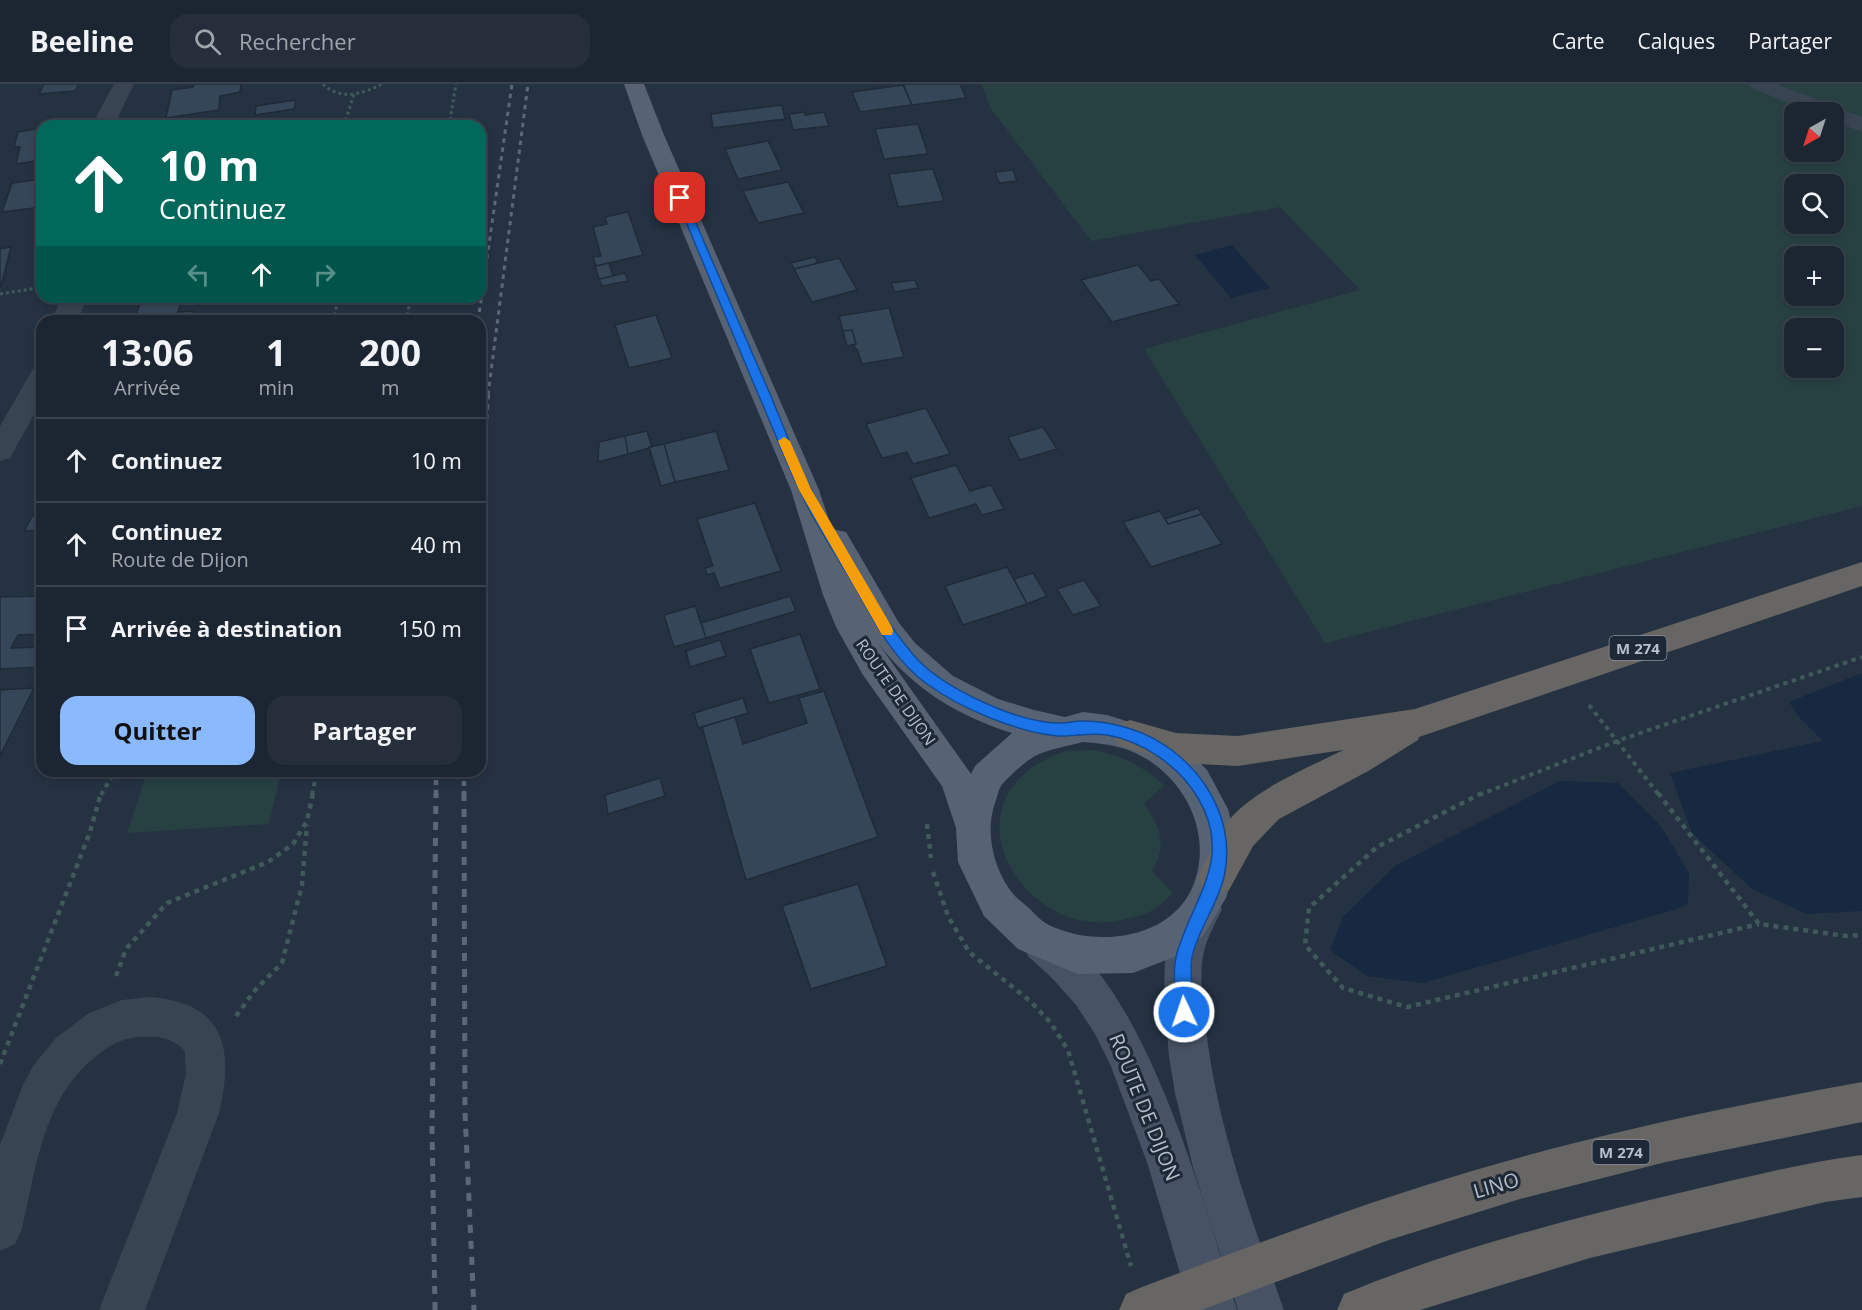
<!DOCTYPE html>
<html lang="fr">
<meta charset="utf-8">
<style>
body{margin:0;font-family:"Open Sans",sans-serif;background:#252e3a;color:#f1f3f6;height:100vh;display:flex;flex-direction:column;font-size:22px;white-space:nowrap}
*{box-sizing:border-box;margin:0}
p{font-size:20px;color:#a0a5ac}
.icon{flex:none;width:33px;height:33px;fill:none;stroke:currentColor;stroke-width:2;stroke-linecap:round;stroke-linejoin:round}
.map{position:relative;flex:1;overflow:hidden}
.details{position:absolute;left:36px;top:231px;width:450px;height:462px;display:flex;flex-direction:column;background:#1c2632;border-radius:18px;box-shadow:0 3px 9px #0003,0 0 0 2px #3a434d}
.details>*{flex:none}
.hud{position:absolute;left:36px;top:36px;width:450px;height:183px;border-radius:18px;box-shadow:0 3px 9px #0003,0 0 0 2px #3a434d;background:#00695c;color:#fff;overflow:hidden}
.needle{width:39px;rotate:219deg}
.tools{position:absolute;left:1784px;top:18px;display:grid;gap:12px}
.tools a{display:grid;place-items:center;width:60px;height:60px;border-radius:12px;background:#1c2632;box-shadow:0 3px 9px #0003,0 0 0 2px #3a434d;font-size:30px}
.pin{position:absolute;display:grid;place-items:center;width:51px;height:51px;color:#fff;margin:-26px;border-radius:12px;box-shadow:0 3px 9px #0006}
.me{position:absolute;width:66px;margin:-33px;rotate:357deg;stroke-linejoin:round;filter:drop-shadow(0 0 4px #0008)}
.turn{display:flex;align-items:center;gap:21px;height:126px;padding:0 24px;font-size:27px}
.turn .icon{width:78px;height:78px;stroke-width:2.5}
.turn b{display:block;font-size:42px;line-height:51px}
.lanes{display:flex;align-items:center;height:57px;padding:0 24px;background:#0003;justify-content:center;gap:30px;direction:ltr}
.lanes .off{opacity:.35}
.eta{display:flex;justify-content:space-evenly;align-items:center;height:102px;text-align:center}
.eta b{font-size:36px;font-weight:700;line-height:42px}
.button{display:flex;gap:12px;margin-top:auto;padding:12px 24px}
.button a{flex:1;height:69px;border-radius:18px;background:#8abafd;color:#111;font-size:24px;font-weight:700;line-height:69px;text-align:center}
.button a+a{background:#252e3a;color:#f1f3f6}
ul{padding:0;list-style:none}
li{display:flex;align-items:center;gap:18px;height:84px;padding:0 24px;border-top:2px solid #3a434d}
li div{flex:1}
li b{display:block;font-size:22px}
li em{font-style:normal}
header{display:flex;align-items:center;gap:36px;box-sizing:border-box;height:84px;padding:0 30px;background:#1c2632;border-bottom:2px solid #3a434d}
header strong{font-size:28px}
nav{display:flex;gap:33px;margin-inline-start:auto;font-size:21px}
.search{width:420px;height:54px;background:#252e3a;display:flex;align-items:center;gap:15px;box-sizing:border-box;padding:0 21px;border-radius:18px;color:#a0a5ac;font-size:22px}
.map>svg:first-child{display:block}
.green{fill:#274143;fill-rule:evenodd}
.water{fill:#172941}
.building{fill:#364659;stroke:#202b39;stroke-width:1.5}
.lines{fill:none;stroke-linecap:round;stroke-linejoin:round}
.path-far2{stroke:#405a5b;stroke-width:3;stroke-dasharray:3 3;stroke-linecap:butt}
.path-far1{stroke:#405a5b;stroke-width:4;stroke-dasharray:4.5 4.5;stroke-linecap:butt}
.path{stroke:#405a5b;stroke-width:4.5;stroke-dasharray:5 5;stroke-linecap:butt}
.minor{fill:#394452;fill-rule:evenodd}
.secondary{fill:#475365;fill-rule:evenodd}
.primary{fill:#576372;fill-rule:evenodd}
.trunk{fill:#686664;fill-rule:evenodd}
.rail-far2{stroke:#5b6879;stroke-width:3;stroke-dasharray:4.5 4.5;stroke-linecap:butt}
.rail-far1{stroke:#5b6879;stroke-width:4.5;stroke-dasharray:5 5;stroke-linecap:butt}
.rail{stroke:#5b6879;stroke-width:5;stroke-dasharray:8 8;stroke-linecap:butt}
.route{fill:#1a73e8;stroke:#114b97;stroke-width:1.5}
.slow{fill:#f59e0b}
.labels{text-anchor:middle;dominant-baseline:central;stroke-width:6;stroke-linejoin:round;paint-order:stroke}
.shield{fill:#1e2937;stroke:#88929f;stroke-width:1.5}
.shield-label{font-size:15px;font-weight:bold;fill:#b6bfcc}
.street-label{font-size:16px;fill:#b6bfcc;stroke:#1e2937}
.near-street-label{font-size:20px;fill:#b6bfcc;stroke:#1e2937}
</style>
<header>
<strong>Beeline</strong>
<div class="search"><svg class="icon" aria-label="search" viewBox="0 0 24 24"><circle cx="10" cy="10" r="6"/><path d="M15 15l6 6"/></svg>Rechercher</div>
<nav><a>Carte</a><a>Calques</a><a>Partager</a></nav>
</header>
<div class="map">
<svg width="1862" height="1226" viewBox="0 0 1862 1226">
<rect width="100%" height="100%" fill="#253242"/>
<!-- green -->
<path class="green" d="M 981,0 L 1862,0 L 1862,422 L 1325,559 L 1144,265 L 1360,206 L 1280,123 L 1091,157 L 990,23 ZM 1794,28 L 1833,28 L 1833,68 L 1794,68 ZM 1794,100 L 1833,100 L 1833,140 L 1794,140 ZM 1794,172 L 1833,172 L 1833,212 L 1794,212 ZM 1794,244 L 1833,244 L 1833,284 L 1794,284 Z
M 1095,666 C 1124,673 1141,681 1164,701 L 1144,720 C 1161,743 1167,762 1152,787 L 1173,809 C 1152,830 1145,831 1117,837 C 1034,853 954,744 1030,685 C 1041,677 1054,670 1067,667 C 1076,666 1086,667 1095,666 Z
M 147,687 L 281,687 L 269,740 L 127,749 Z"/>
<!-- water -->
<path class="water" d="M 1232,161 L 1270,204 L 1231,214 L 1195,171 Z
M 1862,589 L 1862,827 L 1807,830 L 1752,805 L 1692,749 L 1670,689 L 1823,657 L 1800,634 L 1789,618 Z
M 1560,697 L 1618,699 L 1661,742 L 1689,789 L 1688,820 L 1677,825 L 1423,899 L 1367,892 L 1330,866 L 1343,833 L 1396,781 Z"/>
<!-- building -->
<path class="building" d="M 44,0 L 79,0 L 75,7 L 39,10 Z
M 194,0 L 241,0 L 240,8 L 220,12 L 219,26 L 166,34 L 172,6 L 193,3 Z
M 903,0 L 960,0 L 966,14 L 912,21 Z
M 903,1 L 912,21 L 860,28 L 852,8 Z
M 296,16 L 294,25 L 255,31 L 256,22 Z
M 782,21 L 785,35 L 713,44 L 711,30 Z
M 805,28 L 805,31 L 824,28 L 829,42 L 793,46 L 789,30 Z
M 918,40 L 928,70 L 884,75 L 875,45 Z
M 42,44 L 42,76 L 16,80 L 20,63 L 14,63 L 18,48 Z
M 768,57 L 782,86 L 738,95 L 725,65 Z
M 933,85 L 944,117 L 898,123 L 889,90 Z
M 1013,86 L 1017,97 L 999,99 L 995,88 Z
M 42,95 L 42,123 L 2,128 L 12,99 Z
M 788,98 L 804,129 L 758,139 L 743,107 Z
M 628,128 L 643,171 L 596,182 L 593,173 L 601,172 L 593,143 L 607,140 L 605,133 Z
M 11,163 L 1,202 L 0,203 L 0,165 Z
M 815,173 L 818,179 L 794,185 L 791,179 Z
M 839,174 L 857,206 L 812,218 L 794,185 Z
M 609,179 L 613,192 L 599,195 L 595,182 Z
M 1138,181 L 1151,197 L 1159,195 L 1179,220 L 1112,238 L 1081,196 Z
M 625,189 L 628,197 L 602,202 L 599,195 Z
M 915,196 L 918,204 L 895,208 L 891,199 Z
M 142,213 L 183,213 L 175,237 L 134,237 Z
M 889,224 L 904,273 L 862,280 L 857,265 L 855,265 L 854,261 L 856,260 L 852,246 L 843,247 L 839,232 Z
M 193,227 L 190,237 L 175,237 L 178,228 Z
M 656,231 L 672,274 L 629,284 L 615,241 Z
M 852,246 L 856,260 L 847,262 L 843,247 Z
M 926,324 L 950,370 L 913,380 L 907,368 L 882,374 L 866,340 Z
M 1043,343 L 1057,365 L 1020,376 L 1008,353 Z
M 647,347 L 652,363 L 628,370 L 625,352 Z
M 716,347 L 729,386 L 675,398 L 664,360 Z
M 625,352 L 628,370 L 598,378 L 599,358 Z
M 664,360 L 675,398 L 661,402 L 649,363 Z
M 956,381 L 970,407 L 991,401 L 1004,425 L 982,431 L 976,420 L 929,434 L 911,394 Z
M 42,415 L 42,436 L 36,446 L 24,447 Z
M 755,419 L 781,487 L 720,504 L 714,489 L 707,491 L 705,484 L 713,482 L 697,435 Z
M 1198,424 L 1202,430 L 1168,440 L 1165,435 Z
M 1160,427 L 1168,440 L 1202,430 L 1222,460 L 1151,483 L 1123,438 Z
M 1007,483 L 1027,520 L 963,541 L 945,502 Z
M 1033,489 L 1047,512 L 1027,520 L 1014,495 Z
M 1084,496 L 1101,522 L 1073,531 L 1057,505 Z
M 42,512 L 42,550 L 18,551 L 11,564 L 42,563 L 40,583 L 0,585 L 0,513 Z
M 790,512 L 796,527 L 706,554 L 701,539 Z
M 695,522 L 706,554 L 674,563 L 664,531 Z
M 800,550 L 820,605 L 769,619 L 750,565 Z
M 720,556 L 726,572 L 690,583 L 686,567 Z
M 34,604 L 0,672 L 0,606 Z
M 824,607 L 878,753 L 746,796 L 702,643 L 735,633 L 743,660 L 807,639 L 799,614 Z
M 743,614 L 748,629 L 698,644 L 694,629 Z
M 660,694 L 665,712 L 608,730 L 605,711 Z
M 858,800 L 887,882 L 811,905 L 782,822 Z"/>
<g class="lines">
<!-- path-far2 -->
<path class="path-far2" d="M 323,0 C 340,17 363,10 382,0
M 344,42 L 354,10
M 449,42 L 456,0
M 0,210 L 38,204
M 333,237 L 339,213
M 406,237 L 411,213"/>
<!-- path-far1 -->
<path class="path-far1" d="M 1589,621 L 1659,711
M 101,711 L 115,687
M 312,711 L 317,687
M 1479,711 L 1617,657 L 1862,573"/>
<!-- path -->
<path class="path" d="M 1482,709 L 1377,763 L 1309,824 L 1305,861 L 1343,904 L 1407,923 L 1759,840
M 1658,709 L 1759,840 L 1846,852 L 1862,851
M 927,740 L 931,774
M 933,788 L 948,832 L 969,868 L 1030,917 L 1050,938 L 1068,966 L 1131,1182
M 116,892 L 126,865 L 167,819 L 268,778 L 293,760 L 307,737 L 313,709
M 236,932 L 256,905 L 282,879 L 302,801 L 307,741
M 0,980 L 90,748 L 101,709"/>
<!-- minor -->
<path class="minor" d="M 114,0 L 134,0 L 119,31 L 117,42 L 95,42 L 97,31 Z
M 1749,0 L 1777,0 L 1862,33 L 1862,48 L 1833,37 L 1833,28 L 1810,28 L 1752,4 Z
M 61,213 L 87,213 L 78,237 L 52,237 Z
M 42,283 L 42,316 L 10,374 L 0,377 L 0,342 L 33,285 Z
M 150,913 C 226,919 234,965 219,1029 L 145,1226 L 99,1226 L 177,1029 L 186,990 L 185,967 C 172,953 158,952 139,953 C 121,954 108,962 94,974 C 43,1015 36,1085 22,1145 L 15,1160 L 0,1167 L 0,1061 L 23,1001 L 33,982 L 56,954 L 89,929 L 122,916 Z"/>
<!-- secondary -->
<path class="secondary" d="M 1203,807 L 1216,812 L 1222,825 C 1215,840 1206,855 1203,872 C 1199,895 1203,921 1206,945 C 1217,1042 1251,1134 1284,1226 L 1238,1226 L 1193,1083 L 1175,1009 L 1169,972 L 1164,911 L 1165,872 L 1190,812 Z
M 1041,840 C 1142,882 1206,1126 1237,1226 L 1191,1226 L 1147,1078 L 1110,980 L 1095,950 L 1076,921 L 1053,895 L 1028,872 L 1022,859 L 1028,846 Z"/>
<!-- primary -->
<path class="primary" d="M 624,0 L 644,0 L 664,51 L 819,406 L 832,445 L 846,448 L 899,539 L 915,559 L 953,592 L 998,615 L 1034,626 L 1065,633 L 1083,628 L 1107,631 L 1152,645 L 1183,662 L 1207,686 L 1228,725 L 1236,755 L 1235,785 L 1226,814 L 1203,852 L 1179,871 L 1133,889 L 1078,890 L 1018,865 L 984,832 L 958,778 L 956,744 L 942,702 L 863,591 L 836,543 L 823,511 L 791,406 L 642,51 ZM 878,559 C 913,605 958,632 1012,649 L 975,682 L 971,690 ZM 1083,658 C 1098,659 1114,661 1128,666 C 1182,686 1215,748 1193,802 C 1170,857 1093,864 1047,840 C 1040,836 1035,830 1030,825 C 1023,819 1015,813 1010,806 C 993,782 985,747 995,719 C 997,714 998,707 1001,702 C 1005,696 1028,675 1035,672 C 1049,665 1068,662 1083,658 Z"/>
<!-- trunk -->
<path class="trunk" d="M 1862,478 L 1862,502 L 1419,653 L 1418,656 L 1370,686 L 1279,735 L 1253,762 L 1229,806 L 1216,811 L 1203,806 L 1198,794 C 1206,775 1214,757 1226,740 C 1251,706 1306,685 1343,666 L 1238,682 L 1176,679 L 1118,661 L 1113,651 L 1118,641 L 1130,636 L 1176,649 L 1238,652 L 1415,625 Z
M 1862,998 L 1862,1038 L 1666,1078 L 1520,1115 L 1389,1156 L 1201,1226 L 1119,1226 L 1126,1210 L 1142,1203 C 1251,1162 1360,1120 1472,1087 C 1600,1049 1731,1022 1862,998 Z
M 1862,1071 L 1862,1113 L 1825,1118 L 1590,1174 L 1420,1226 L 1337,1226 L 1344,1210 C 1452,1165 1566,1136 1679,1109 C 1740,1095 1800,1079 1862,1071 Z"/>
<!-- rail-far2 -->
<path class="rail-far2" d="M 478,237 L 512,0
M 488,311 L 528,0"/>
<!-- rail-far1 -->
<path class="rail-far1" d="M 480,415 L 488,309
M 464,687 L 464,711
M 436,711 L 436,687"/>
<!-- rail -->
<path class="rail" d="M 464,709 L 465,1028 L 474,1226
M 435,1226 L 432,1044 L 436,709"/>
</g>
<!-- route -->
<path class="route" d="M 680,111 L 685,114 C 713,179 741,244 770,310 C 783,341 795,374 811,405 C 824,431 840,456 855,481 C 874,514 892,548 918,576 C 946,605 1020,640 1061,639 C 1068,639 1075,637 1082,637 C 1098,637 1116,640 1131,645 C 1191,664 1239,728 1224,793 C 1218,819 1200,843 1193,869 C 1187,889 1197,916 1190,934 L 1184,936 L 1178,934 C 1175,925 1175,916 1175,907 C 1174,895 1174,880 1177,869 C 1193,814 1234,774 1198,714 C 1180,683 1143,657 1107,651 C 1090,648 1074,653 1058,652 C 1016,648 960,624 927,600 C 893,576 873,535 853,500 C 835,469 814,438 799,405 C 784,374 772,341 758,310 C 731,244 703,179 676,114 Z"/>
<!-- slow -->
<path class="slow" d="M 784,353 L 790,357 L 811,405 L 892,543 L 893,547 L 892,551 L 882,551 L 799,406 L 778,357 Z"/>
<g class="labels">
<!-- shield labels -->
<g class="shield">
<rect x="1609.5" y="552" width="57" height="24" rx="4.5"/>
<rect x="1592.5" y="1056" width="57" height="24" rx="4.5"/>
</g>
<g class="shield-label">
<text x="1638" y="564">M 274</text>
<text x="1621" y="1068">M 274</text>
</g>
<!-- street labels -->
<g class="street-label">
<text transform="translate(896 608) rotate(55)">ROUTE DE DIJON</text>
</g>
<!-- near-street labels -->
<g class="near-street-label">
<text transform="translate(1145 1023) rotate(68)">ROUTE DE DIJON</text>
<text transform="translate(1496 1101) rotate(-16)">LINO</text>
</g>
</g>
</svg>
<div class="tools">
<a><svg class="needle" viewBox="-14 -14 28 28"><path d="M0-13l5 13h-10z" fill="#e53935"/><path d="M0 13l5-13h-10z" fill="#a0a5ac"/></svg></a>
<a><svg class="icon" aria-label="search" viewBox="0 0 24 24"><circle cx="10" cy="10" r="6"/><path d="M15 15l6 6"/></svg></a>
<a>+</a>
<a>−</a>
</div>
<div class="pin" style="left:680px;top:114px;background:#d93025"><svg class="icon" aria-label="arrive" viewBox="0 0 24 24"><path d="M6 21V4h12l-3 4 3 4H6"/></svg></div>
<svg class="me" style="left:1184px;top:928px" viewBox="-20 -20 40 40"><circle r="17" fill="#1a73e8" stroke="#fff" stroke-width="3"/><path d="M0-11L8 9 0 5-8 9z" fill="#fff"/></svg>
<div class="hud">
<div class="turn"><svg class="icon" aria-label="ahead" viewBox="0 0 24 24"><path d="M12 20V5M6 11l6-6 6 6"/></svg><div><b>10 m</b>Continuez</div></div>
<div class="lanes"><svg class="icon off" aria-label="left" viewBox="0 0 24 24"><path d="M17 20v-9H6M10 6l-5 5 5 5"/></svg><svg class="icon" aria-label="ahead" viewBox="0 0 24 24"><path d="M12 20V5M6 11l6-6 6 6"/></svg><svg class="icon off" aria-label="right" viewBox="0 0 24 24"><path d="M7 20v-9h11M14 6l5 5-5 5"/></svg></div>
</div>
<section class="details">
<div class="eta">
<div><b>13:06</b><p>Arrivée</p></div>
<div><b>1</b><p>min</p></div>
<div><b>200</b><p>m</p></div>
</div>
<ul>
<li><svg class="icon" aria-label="ahead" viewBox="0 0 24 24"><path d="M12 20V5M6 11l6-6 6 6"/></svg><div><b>Continuez</b></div><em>10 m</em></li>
<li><svg class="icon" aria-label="ahead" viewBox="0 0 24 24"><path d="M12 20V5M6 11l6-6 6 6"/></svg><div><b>Continuez</b><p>Route de Dijon</p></div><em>40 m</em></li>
<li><svg class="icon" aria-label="arrive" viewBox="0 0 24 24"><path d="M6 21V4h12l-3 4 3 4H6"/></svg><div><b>Arrivée à destination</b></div><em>150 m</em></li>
</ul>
<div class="button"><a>Quitter</a><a>Partager</a></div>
</section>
</div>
